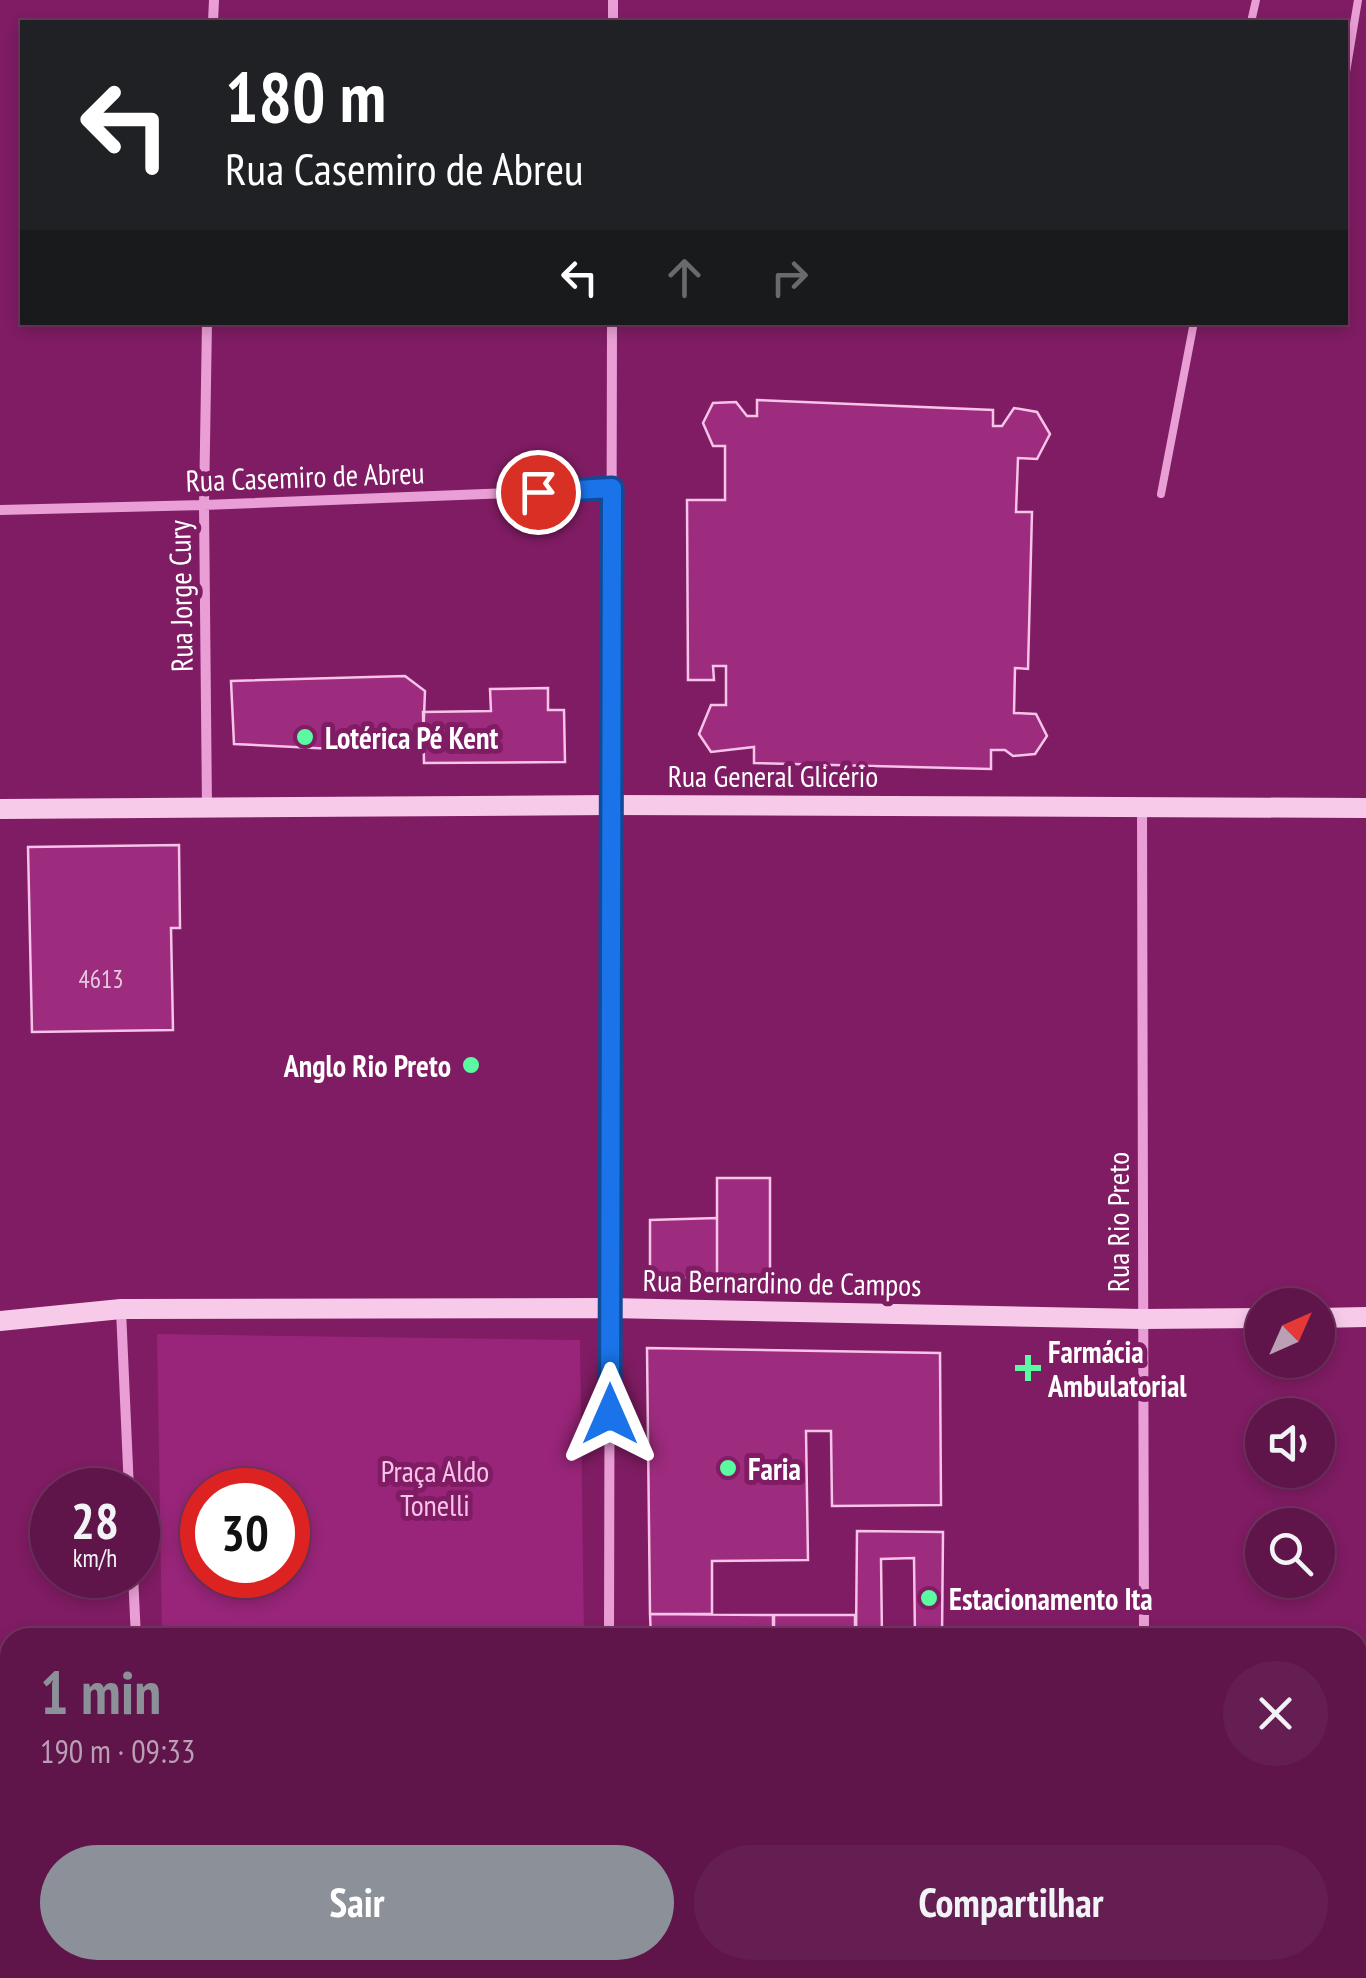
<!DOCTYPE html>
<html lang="pt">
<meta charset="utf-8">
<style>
body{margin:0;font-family:"PT Sans Narrow",sans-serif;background:#651e51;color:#f1f3f6;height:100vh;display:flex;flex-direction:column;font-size:38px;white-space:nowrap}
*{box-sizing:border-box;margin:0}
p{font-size:32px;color:#ba9fb5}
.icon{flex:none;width:55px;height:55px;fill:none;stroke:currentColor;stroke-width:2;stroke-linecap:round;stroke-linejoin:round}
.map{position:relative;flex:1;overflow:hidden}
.side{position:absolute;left:0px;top:1628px;width:1368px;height:352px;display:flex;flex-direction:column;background:#5f154a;border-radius:30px 30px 0 0;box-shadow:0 5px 15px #0003,0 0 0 2px #733462}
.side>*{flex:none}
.banner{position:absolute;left:20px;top:20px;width:1328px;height:305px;border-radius:0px;box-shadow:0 5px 15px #0003,0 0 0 2px #733462;background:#202124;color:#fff;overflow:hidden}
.needle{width:65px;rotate:45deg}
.fabs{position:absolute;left:1245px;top:1288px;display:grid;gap:20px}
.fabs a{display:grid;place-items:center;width:90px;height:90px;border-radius:50%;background:#5f154a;box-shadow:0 5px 15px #0003,0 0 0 2px #733462;font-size:50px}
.speed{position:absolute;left:30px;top:1468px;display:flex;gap:20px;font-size:50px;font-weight:700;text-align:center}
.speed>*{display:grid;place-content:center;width:130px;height:130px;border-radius:50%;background:#5f154a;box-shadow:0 5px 15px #0003,0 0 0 2px #733462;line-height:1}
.speed small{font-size:25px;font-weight:400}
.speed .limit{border:15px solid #d22;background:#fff;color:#111}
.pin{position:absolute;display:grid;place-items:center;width:85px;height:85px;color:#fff;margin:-42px;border:5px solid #fff;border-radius:50%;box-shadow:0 2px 10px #0007}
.me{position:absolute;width:110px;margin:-55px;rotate:0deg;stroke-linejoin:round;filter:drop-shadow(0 0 8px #0008)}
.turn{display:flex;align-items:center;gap:35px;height:210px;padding:0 40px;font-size:45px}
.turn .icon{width:130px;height:130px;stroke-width:2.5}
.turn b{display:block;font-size:70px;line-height:85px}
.lanes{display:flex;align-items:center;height:95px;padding:0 40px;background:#0003;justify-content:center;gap:50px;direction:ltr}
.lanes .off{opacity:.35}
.round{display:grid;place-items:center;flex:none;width:105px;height:105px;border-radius:52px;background:#651e51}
.head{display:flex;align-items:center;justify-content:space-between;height:170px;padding:0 40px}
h1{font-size:60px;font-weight:700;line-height:75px;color:#8c9099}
.action{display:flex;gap:20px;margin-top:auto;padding:20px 40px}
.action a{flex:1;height:115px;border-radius:60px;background:#8c9099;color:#fff;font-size:40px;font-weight:700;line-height:115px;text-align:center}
.action a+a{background:#651e51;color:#f1f3f6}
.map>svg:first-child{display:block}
.green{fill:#982579;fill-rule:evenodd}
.building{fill:#9d2b7e;stroke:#f7c3e9;stroke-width:2.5}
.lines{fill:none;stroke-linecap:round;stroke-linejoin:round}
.lane{stroke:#e99fd5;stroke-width:8}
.street{stroke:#e99fd5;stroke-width:10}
.secondary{stroke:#f7caea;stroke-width:20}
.route-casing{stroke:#114b97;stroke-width:25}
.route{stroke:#1a73e8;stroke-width:18}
.poi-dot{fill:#5cfaa0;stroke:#7f1c63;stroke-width:4}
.labels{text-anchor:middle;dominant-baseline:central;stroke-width:10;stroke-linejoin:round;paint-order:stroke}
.number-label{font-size:25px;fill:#e6cadf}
.street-label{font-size:30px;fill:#fff;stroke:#7f1c63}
.poi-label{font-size:30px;font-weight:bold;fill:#fff;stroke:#7f1c63;text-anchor:start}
.park-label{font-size:30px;fill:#f7c3e9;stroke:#7f1c63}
</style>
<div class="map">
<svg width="1366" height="1978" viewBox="0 0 1366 1978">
<rect width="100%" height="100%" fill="#7f1c63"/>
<!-- green -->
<path class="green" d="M 157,1334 L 580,1340 L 584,1637 L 162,1637 ZM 202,1490 L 288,1490 L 288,1575 L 202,1575 Z"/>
<!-- building -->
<path class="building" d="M 757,400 L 993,410 L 993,426 L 1002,426 L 1014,408 L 1037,412 L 1050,434 L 1037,459 L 1018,458 L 1016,512 L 1032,512 L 1028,669 L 1015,668 L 1014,713 L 1036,714 L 1047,736 L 1035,754 L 1013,756 L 1005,750 L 991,750 L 991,769 L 754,763 L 754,747 L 711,752 L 699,734 L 711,705 L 726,705 L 726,666 L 713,666 L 714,680 L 688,680 L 687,500 L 725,500 L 725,446 L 713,446 L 703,423 L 713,403 L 736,402 L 747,416 L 757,416 Z
M 405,676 L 425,691 L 423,741 L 374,740 L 374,751 L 234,744 L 231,681 Z
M 548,688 L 548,710 L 564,710 L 565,762 L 424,763 L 423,712 L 491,711 L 490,689 Z
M 179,845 L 180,928 L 171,928 L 173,1030 L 32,1032 L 28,847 Z
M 717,1178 L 770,1178 L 770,1278 L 717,1278 Z
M 717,1218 L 717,1278 L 650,1278 L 650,1220 Z
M 647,1348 L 940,1353 L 941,1505 L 832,1506 L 831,1431 L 806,1431 L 808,1560 L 712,1561 L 712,1614 L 650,1614 Z
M 857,1531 L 943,1532 L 942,1638 L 915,1638 L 914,1558 L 881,1559 L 882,1638 L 856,1638 Z
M 650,1614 L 773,1615 L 773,1638 L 651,1638 Z
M 774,1615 L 855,1615 L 855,1638 L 774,1638 Z"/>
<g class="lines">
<!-- lane -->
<path class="lane" d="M 1251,22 L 1256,0
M 1345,78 L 1358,0
M 1161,494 L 1194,322"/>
<!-- street -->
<path class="street" d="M 213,22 L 214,0
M 613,22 L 613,0
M 207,322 L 204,505 L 207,809
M 0,510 L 204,505 L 612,489
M 1142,807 L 1144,1638
M 121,1310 L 129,1490
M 133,1575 L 136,1638
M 609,1638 L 612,322
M 0,1747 L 10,1748
M 1358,1750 L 1366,1750
M 1148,1970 L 1148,1978
M 137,1978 L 137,1970
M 608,1978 L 608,1970"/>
<!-- secondary -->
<path class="secondary" d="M 0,809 L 611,805 L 1366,808
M 1318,1318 L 1366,1317
M 0,1321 L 121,1309 L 610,1308 L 1142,1319 L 1262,1318"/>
</g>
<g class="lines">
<!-- route casing -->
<g class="route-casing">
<path id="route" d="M 538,492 L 612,488 L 610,1414"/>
</g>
<!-- route -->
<use href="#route" class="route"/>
</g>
<!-- markers -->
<g class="poi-dot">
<circle cx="305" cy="737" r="10"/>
<circle cx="471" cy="1065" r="10"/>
<path d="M1023 1353h10v10h10v10h-10v10h-10v-10h-10v-10h10z"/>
<circle cx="728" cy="1468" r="10"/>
<circle cx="929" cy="1598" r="10"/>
</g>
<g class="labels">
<!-- number labels -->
<g class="number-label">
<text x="101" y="979">4613</text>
</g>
<!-- street labels -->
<g class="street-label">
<text transform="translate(305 476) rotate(-2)">Rua Casemiro de Abreu</text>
<text transform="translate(180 596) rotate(-91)">Rua Jorge Cury</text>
<text x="773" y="775">Rua General Glicério</text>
<text transform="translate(1117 1222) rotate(-90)">Rua Rio Preto</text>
<text transform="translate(782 1282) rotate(1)">Rua Bernardino de Campos</text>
</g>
<!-- poi labels -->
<g class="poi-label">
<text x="325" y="737">Lotérica Pé Kent</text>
<text x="451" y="1065" text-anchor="end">Anglo Rio Preto</text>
<text x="1048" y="1351">Farmácia<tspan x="1048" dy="34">Ambulatorial</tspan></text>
<text x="748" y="1468">Faria</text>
<text x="949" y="1598">Estacionamento Ita</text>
</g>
<!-- park labels -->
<g class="park-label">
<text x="435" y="1470">Praça Aldo<tspan x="435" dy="34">Tonelli</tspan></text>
</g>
</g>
</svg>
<div class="fabs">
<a><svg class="needle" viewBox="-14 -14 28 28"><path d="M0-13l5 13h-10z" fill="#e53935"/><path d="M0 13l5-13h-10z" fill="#ba9fb5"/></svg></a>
<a><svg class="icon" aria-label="sound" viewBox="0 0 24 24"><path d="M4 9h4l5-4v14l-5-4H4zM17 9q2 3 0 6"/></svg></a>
<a><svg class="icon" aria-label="search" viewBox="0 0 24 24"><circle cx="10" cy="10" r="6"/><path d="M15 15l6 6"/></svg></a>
</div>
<div class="speed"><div>28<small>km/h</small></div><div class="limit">30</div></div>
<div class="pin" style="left:538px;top:492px;background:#d93025"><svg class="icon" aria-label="arrive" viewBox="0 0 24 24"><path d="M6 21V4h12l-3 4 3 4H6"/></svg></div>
<svg class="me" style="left:610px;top:1414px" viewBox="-20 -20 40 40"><path d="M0-17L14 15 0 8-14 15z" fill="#1a73e8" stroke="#fff" stroke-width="4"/></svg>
<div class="banner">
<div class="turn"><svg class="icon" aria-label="left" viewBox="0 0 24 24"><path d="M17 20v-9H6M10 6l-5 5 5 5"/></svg><div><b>180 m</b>Rua Casemiro de Abreu</div></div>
<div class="lanes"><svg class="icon" aria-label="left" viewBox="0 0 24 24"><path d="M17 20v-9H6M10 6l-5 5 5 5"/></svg><svg class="icon off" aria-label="ahead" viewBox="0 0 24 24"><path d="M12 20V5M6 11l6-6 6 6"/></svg><svg class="icon off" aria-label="right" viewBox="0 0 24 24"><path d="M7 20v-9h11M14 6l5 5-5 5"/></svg></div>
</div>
<section class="side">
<div class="head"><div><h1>1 min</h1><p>190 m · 09:33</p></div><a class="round"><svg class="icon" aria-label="close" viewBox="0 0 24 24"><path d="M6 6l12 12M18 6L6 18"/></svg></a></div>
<div class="action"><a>Sair</a><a>Compartilhar</a></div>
</section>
</div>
